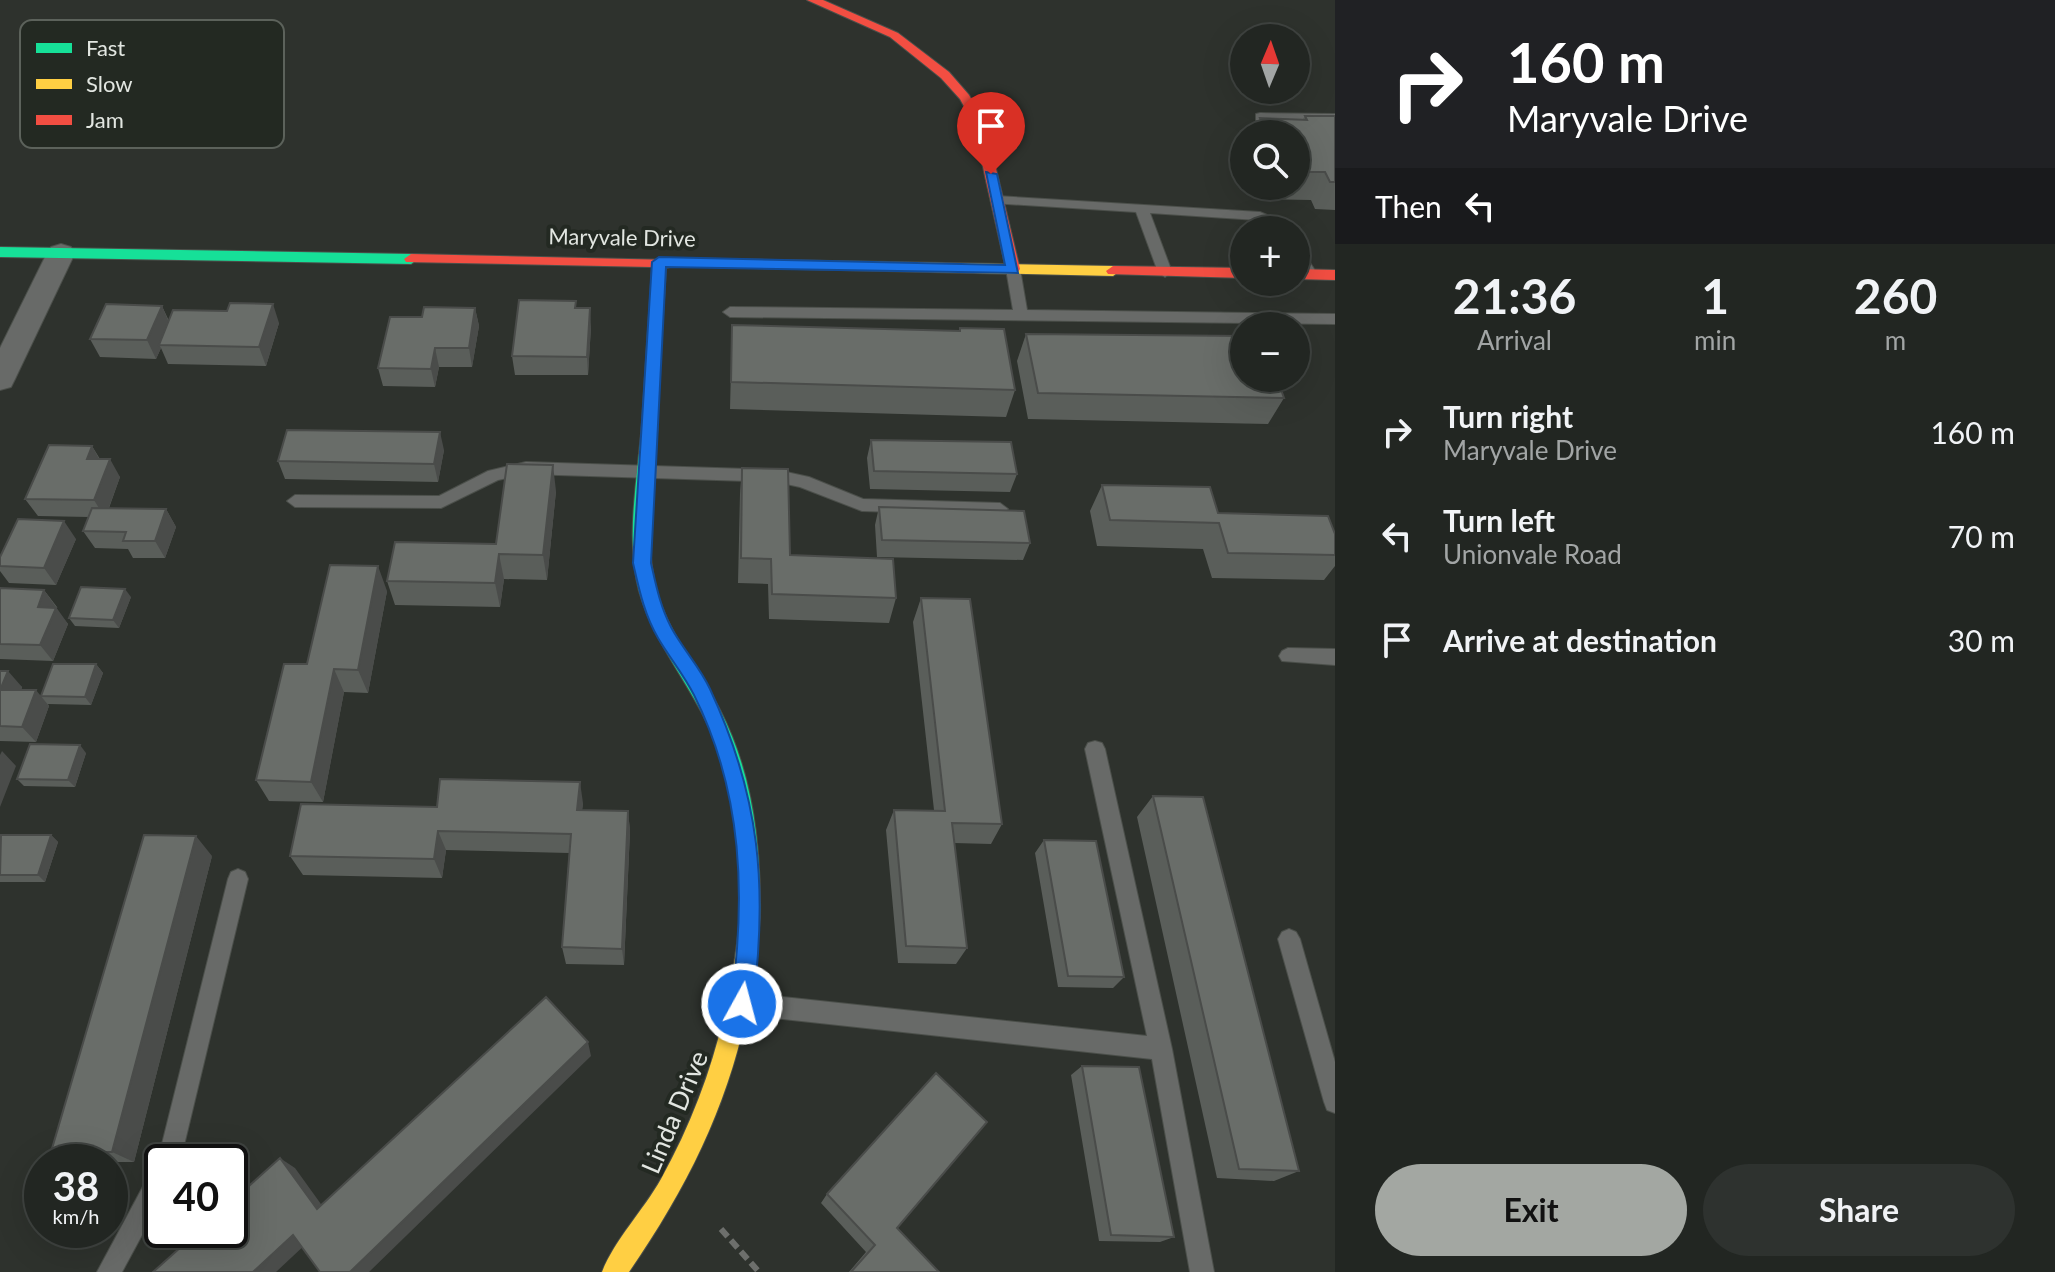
<!DOCTYPE html>
<meta charset="utf-8">
<style>
body{margin:0;font-family:Lato,sans-serif;background:#2e322f;color:#f1f3f6;height:100vh;display:flex;flex-direction:column;font-size:30px;white-space:nowrap}
*{box-sizing:border-box;margin:0}
p{font-size:26px;color:#a2a5a5}
.icon{flex:none;width:44px;height:44px;fill:none;stroke:currentColor;stroke-width:2;stroke-linecap:round;stroke-linejoin:round}
.map{position:relative;flex:1;overflow:hidden}
.sheet{display:flex;flex-direction:column;background:#222622;width:720px}
.sheet>*{flex:none}
.guide{background:#202124;color:#fff;overflow:hidden}
.needle{width:52px;rotate:2deg}
.fabs{position:absolute;left:1230px;top:24px;display:grid;gap:16px}
.fabs a{display:grid;place-items:center;width:80px;height:80px;border-radius:50%;background:#222622;box-shadow:0 8px 32px #0002,0 0 0 2px #3f4340;font-size:40px}
.speed{position:absolute;left:24px;top:1144px;display:flex;gap:16px;font-size:40px;font-weight:700;text-align:center}
.speed>*{display:grid;place-content:center;width:104px;height:104px;border-radius:50%;background:#222622;box-shadow:0 8px 32px #0002,0 0 0 2px #3f4340;line-height:1}
.speed small{font-size:20px;font-weight:400}
.speed .limit{border:4px solid #111;border-radius:12px;background:#fff;color:#111}
.pin{position:absolute;display:grid;place-items:center;width:68px;height:68px;color:#fff;margin:-82px -34px;border-radius:50% 50% 50% 0;rotate:-45deg;box-shadow:0 0 8px #0007}
.pin .icon{rotate:45deg}
.me{position:absolute;width:88px;margin:-44px;rotate:7deg;stroke-linejoin:round;filter:drop-shadow(0 0 6px #0008)}
.turn{display:flex;align-items:center;gap:28px;height:168px;padding:0 40px;font-size:36px}
.turn .icon{width:104px;height:104px;stroke-width:2.5}
.turn b{display:block;font-size:56px;line-height:68px}
.then{display:flex;align-items:center;height:76px;padding:0 40px;background:#0003;gap:16px;font-size:30px}
.eta{display:flex;justify-content:space-evenly;align-items:center;height:136px;text-align:center}
.eta b{font-size:48px;font-weight:700;line-height:56px}
.action{display:flex;gap:16px;margin-top:auto;padding:16px 40px}
.action a{flex:1;height:92px;border-radius:48px;background:#a3a7a2;color:#111;font-size:32px;font-weight:700;line-height:92px;text-align:center}
.action a+a{background:#2e322f;color:#f1f3f6}
ul{padding:0;list-style:none}
li{display:flex;align-items:center;gap:24px;height:104px;padding:0 40px}
li div{flex:1}
li b{display:block;font-size:30px}
li em{font-style:normal}
main{display:flex;flex:1;min-height:0}
.map>svg:first-child{display:block}
.lines{fill:none;stroke-linecap:round;stroke-linejoin:round}
.lane-casing{stroke:#4b4f4a;stroke-width:2}
.street-casing{stroke:#4b4f4a;stroke-width:2}
.fast-casing{stroke:#4b4f4a;stroke-width:2}
.slow-casing{stroke:#4b4f4a;stroke-width:2}
.jam-casing{stroke:#4b4f4a;stroke-width:2}
.path{stroke:#6d6f6c;stroke-width:6;stroke-dasharray:10 5;stroke-linecap:butt}
.lane{fill:#686a68;fill-rule:evenodd}
.street{fill:#686a68;fill-rule:evenodd}
.fast{fill:#16e098;fill-rule:evenodd}
.slow{fill:#ffcf43;fill-rule:evenodd}
.jam{fill:#f24e42;fill-rule:evenodd}
.wall{fill:#5a5e5a}
.shaded-wall{fill:#4a4c4a}
.building{fill:#696d69;stroke:#4a4c4a;stroke-width:2}
.route{fill:#1a73e8;stroke:#114b97;stroke-width:2}
.labels{text-anchor:middle;dominant-baseline:central;stroke-width:8;stroke-linejoin:round;paint-order:stroke}
.far-street-label{font-size:22px;fill:#e2e6e1;stroke:#232922}
.street-label{font-size:26px;fill:#e2e6e1;stroke:#232922}
.key{fill:#232922;stroke:#5c625b;stroke-width:2}
.key-label{font-size:22px;fill:#e2e6e1}
</style>
<main>
<div class="map">
<svg width="1335" height="1272" viewBox="0 0 1335 1272">
<rect width="100%" height="100%" fill="#2e322d"/>
<g class="lines">
<!-- lane casing -->
<g class="lane-casing">
<path id="lane" d="M 1260,113 L 1335,114 L 1335,122 L 1256,120 L 1256,114 Z
M 997,196 L 1260,212 L 1281,221 L 1288,230 L 1274,230 L 1257,220 L 1150,213 L 1172,272 L 1165,277 L 1158,272 L 1136,212 L 992,203 L 992,197 Z
M 1296,247 L 1301,249 L 1318,275 L 1316,278 L 1306,278 L 1296,263 Z
M 1013,264 L 1020,269 L 1027,310 L 1335,314 L 1335,324 L 730,317 L 723,312 L 730,307 L 1013,310 L 1006,269 Z
M 526,462 L 777,470 L 809,477 L 863,499 L 1000,503 L 1008,509 L 1000,515 L 862,511 L 800,487 L 777,482 L 526,474 L 498,480 L 441,508 L 295,507 L 287,501 L 295,495 L 439,496 L 488,471 Z
M 1288,648 L 1335,649 L 1335,665 L 1282,661 L 1279,656 L 1282,651 Z
M 1095,741 L 1102,743 L 1105,749 L 1172,1049 L 1214,1272 L 1190,1272 L 1152,1059 L 745,1015 L 737,1012 L 734,1004 L 737,996 L 745,993 L 1147,1036 L 1085,749 L 1088,743 Z
M 238,869 L 245,872 L 248,879 L 180,1162 L 162,1162 L 162,1198 L 122,1272 L 97,1272 L 154,1166 L 157,1164 L 228,879 L 231,872 Z
M 1289,929 L 1296,932 L 1300,939 L 1335,1062 L 1335,1113 L 1327,1110 L 1324,1102 L 1278,939 L 1282,932 Z"/>
</g>
<!-- street casing -->
<g class="street-casing">
<path id="street" d="M 61,244 L 71,247 L 75,253 L 15,379 L 11,387 L 0,390 L 0,348 L 47,253 L 51,247 Z"/>
</g>
<!-- fast casing -->
<g class="fast-casing">
<path id="fast" d="M 0,247 L 411,254 L 418,259 L 411,264 L 0,257 Z
M 650,416 L 658,422 C 654,477 642,537 657,592 C 669,635 700,670 720,710 C 753,774 761,845 760,917 L 757,924 L 750,927 L 743,924 L 740,917 C 741,849 736,777 703,715 C 682,674 652,637 639,591 C 625,537 638,477 642,422 Z"/>
</g>
<!-- slow casing -->
<g class="slow-casing">
<path id="slow" d="M 668,258 L 1113,266 L 1120,271 L 1113,276 L 663,266 L 663,260 Z
M 750,907 L 757,910 L 760,917 C 750,1055 707,1159 629,1272 L 602,1272 C 615,1239 643,1211 661,1179 C 707,1096 731,1011 740,917 L 743,910 Z"/>
</g>
<!-- jam casing -->
<g class="jam-casing">
<path id="jam" d="M 807,0 L 823,0 L 898,33 L 949,72 L 969,95 L 985,123 L 1020,269 L 1018,272 L 1008,272 L 1006,269 L 973,123 L 960,99 L 941,78 L 890,37 Z
M 411,254 L 673,260 L 673,266 L 666,268 L 656,426 L 644,426 L 642,422 L 652,267 L 406,262 L 404,259 Z
M 1113,266 L 1244,268 L 1244,278 L 1108,274 L 1106,271 Z
M 1296,269 L 1335,270 L 1335,280 L 1296,279 Z"/>
</g>
<!-- path -->
<path class="path" d="M 721,1229 L 759,1272"/>
<!-- lane -->
<use href="#lane" class="lane"/>
<!-- street -->
<use href="#street" class="street"/>
<!-- fast -->
<use href="#fast" class="fast"/>
<!-- slow -->
<use href="#slow" class="slow"/>
<!-- jam -->
<use href="#jam" class="jam"/>
</g>
<!-- wall -->
<path class="wall" d="M 1305,116 L 1335,116 L 1335,210 L 1315,209 L 1311,200 L 1256,199 L 1251,186 L 1296,186 L 1296,134 L 1253,134 L 1260,118 L 1303,119 Z
M 576,301 L 576,308 L 591,327 L 588,375 L 515,375 L 512,356 Z
M 162,306 L 169,321 L 279,323 L 266,366 L 168,364 L 161,348 L 156,359 L 100,357 L 90,339 Z
M 475,308 L 479,326 L 472,367 L 439,367 L 435,387 L 383,386 L 378,368 L 422,317 Z
M 732,325 L 959,331 L 960,328 L 1015,390 L 1006,417 L 730,409 Z
M 1026,334 L 1284,398 L 1268,424 L 1028,419 L 1017,361 Z
M 871,440 L 1017,474 L 1010,492 L 870,489 L 867,458 Z
M 92,446 L 100,459 L 120,477 L 109,508 L 166,509 L 176,527 L 165,558 L 133,558 L 128,549 L 95,548 L 83,531 L 89,517 L 38,516 L 25,499 Z
M 444,450 L 438,482 L 285,479 L 278,461 Z
M 742,468 L 790,555 L 896,598 L 889,623 L 769,619 L 768,584 L 738,583 L 740,494 Z
M 1102,485 L 1218,513 L 1335,534 L 1335,566 L 1324,580 L 1212,578 L 1203,549 L 1097,546 L 1090,511 Z
M 556,491 L 547,580 L 504,579 L 500,607 L 395,605 L 387,581 L 496,544 Z
M 879,507 L 1030,543 L 1023,560 L 877,557 L 875,525 Z
M 76,539 L 56,585 L 9,583 L 0,571 L 0,557 Z
M 0,588 L 44,590 L 57,607 L 56,609 L 68,624 L 53,661 L 0,659 Z
M 387,591 L 368,693 L 344,692 L 323,802 L 269,801 L 256,780 L 307,664 Z
M 131,597 L 119,628 L 75,626 L 69,618 Z
M 921,598 L 1002,824 L 991,844 L 954,843 L 967,948 L 956,964 L 898,963 L 886,830 L 894,810 L 934,810 L 913,622 Z
M 96,664 L 103,673 L 91,705 L 48,704 L 49,706 L 36,742 L 0,741 L 0,671 L 22,687 L 21,690 L 41,696 Z
M 86,753 L 75,787 L 24,786 L 17,779 Z
M 1153,796 L 1299,1171 L 1274,1181 L 1217,1178 L 1137,817 Z
M 583,803 L 582,810 L 628,811 L 630,831 L 624,965 L 566,964 L 562,947 L 569,853 L 446,850 L 442,878 L 303,875 L 290,856 L 437,807 Z
M 51,835 L 58,842 L 45,882 L 0,882 L 0,838 Z
M 1044,840 L 1124,977 L 1113,988 L 1058,987 L 1035,853 Z
M 212,856 L 134,1162 L 75,1162 L 51,1152 Z
M 1082,1066 L 1174,1237 L 1160,1242 L 1099,1241 L 1071,1075 Z
M 827,1194 L 897,1228 L 939,1272 L 849,1272 L 866,1252 L 821,1203 Z"/>
<!-- shaded-wall -->
<path class="shaded-wall" d="M 273,304 L 279,323 L 266,366 L 259,347 Z
M 162,306 L 170,325 L 159,345 L 161,348 L 156,359 L 147,340 Z
M 475,308 L 479,326 L 472,367 L 469,348 Z
M 590,308 L 591,327 L 588,375 L 587,357 Z
M 435,348 L 439,367 L 435,387 L 431,369 Z
M 440,432 L 444,450 L 438,482 L 434,464 Z
M 92,446 L 102,464 L 87,459 Z
M 110,459 L 120,477 L 105,518 L 94,500 Z
M 553,465 L 556,491 L 547,580 L 543,555 Z
M 166,509 L 176,527 L 165,558 L 155,541 Z
M 64,521 L 76,539 L 56,585 L 44,568 Z
M 499,554 L 504,579 L 500,607 L 495,583 Z
M 378,566 L 387,591 L 368,693 L 358,670 Z
M 125,589 L 131,597 L 119,628 L 113,620 Z
M 44,590 L 68,624 L 53,661 L 40,645 L 38,607 Z
M 96,664 L 103,673 L 91,705 L 85,697 Z
M 334,669 L 344,692 L 323,802 L 311,782 Z
M 8,671 L 22,687 L 15,706 L 0,690 Z
M 36,690 L 49,706 L 36,742 L 22,727 Z
M 80,745 L 86,753 L 75,787 L 68,780 Z
M 2,751 L 16,766 L 0,807 L 0,755 Z
M 580,782 L 583,803 L 580,830 L 577,810 Z
M 628,811 L 630,831 L 624,965 L 622,949 Z
M 438,831 L 446,850 L 442,878 L 434,859 Z
M 51,835 L 58,842 L 45,882 L 38,875 Z
M 196,836 L 212,856 L 134,1162 L 112,1152 Z
M 588,1042 L 591,1056 L 369,1272 L 350,1272 Z
M 280,1158 L 295,1168 L 331,1218 L 317,1209 Z
M 293,1235 L 308,1242 L 276,1272 L 253,1272 Z"/>
<!-- building -->
<path class="building" d="M 1305,116 L 1335,116 L 1335,182 L 1330,182 L 1325,172 L 1296,172 L 1296,134 L 1267,134 L 1260,118 L 1307,120 Z
M 519,300 L 576,301 L 575,308 L 590,308 L 587,357 L 512,356 Z
M 230,303 L 273,304 L 259,347 L 159,345 L 173,310 L 227,311 Z
M 106,304 L 162,306 L 147,340 L 90,339 Z
M 424,307 L 475,308 L 469,348 L 435,348 L 431,369 L 378,368 L 390,317 L 422,317 Z
M 732,325 L 960,331 L 960,328 L 1004,329 L 1015,390 L 731,382 Z
M 1026,334 L 1244,336 L 1244,378 L 1277,378 L 1284,398 L 1038,393 Z
M 287,430 L 440,432 L 434,464 L 278,461 Z
M 871,440 L 1011,442 L 1017,474 L 874,471 Z
M 49,445 L 92,446 L 87,459 L 110,459 L 94,500 L 25,499 Z
M 507,464 L 553,465 L 543,555 L 499,554 L 495,583 L 387,581 L 395,542 L 496,544 Z
M 742,468 L 788,469 L 790,555 L 893,559 L 896,598 L 772,594 L 771,559 L 741,558 Z
M 1102,485 L 1210,487 L 1218,513 L 1328,516 L 1335,534 L 1335,555 L 1228,553 L 1219,523 L 1110,520 Z
M 879,507 L 1024,511 L 1030,543 L 882,540 Z
M 92,508 L 166,509 L 155,541 L 123,541 L 126,532 L 83,531 Z
M 18,519 L 64,521 L 44,568 L 0,566 L 0,557 Z
M 330,565 L 378,566 L 358,670 L 334,669 L 311,782 L 256,780 L 284,664 L 307,664 Z
M 81,587 L 125,589 L 113,620 L 69,618 Z
M 0,588 L 44,590 L 38,607 L 56,608 L 40,645 L 0,644 Z
M 921,598 L 970,599 L 1002,824 L 952,823 L 967,948 L 906,946 L 894,810 L 945,811 Z
M 53,664 L 96,664 L 85,697 L 41,696 Z
M 0,671 L 8,671 L 0,690 L 36,690 L 22,727 L 0,726 Z
M 30,744 L 80,745 L 68,780 L 17,779 Z
M 440,779 L 580,782 L 577,810 L 628,811 L 622,949 L 562,947 L 571,834 L 438,831 L 434,859 L 290,856 L 301,804 L 437,807 Z
M 1153,796 L 1203,797 L 1299,1171 L 1239,1169 Z
M 1,835 L 51,835 L 38,875 L 0,875 Z
M 144,835 L 196,836 L 112,1152 L 51,1152 Z
M 1044,840 L 1096,841 L 1124,977 L 1068,976 Z
M 546,997 L 588,1042 L 350,1272 L 320,1272 L 293,1235 L 253,1272 L 153,1272 L 200,1230 L 230,1230 L 230,1203 L 280,1158 L 317,1209 Z
M 1082,1066 L 1139,1067 L 1174,1237 L 1111,1235 Z
M 936,1073 L 987,1122 L 897,1228 L 939,1272 L 851,1272 L 875,1245 L 827,1194 Z"/>
<!-- route -->
<path class="route" d="M 986,172 L 997,174 L 1018,273 L 666,267 L 651,563 C 656,585 660,606 671,627 C 682,648 700,667 710,689 C 760,796 768,887 753,1004 L 750,1012 L 742,1015 L 734,1012 L 731,1004 C 746,897 743,793 694,695 C 684,675 669,657 658,638 C 644,614 639,589 633,563 L 652,262 L 659,257 L 1005,265 Z"/>
<g class="labels">
<!-- far-street labels -->
<g class="far-street-label">
<text transform="translate(622 237) rotate(1)">Maryvale Drive</text>
</g>
<!-- street labels -->
<g class="street-label">
<text transform="translate(674 1112) rotate(-67)">Linda Drive</text>
</g>
</g>
<!-- legend -->
<rect x="20" y="20" width="264" height="128" rx="12" class="key"/>
<rect x="36" y="43" width="36" height="10" fill="#16e098"/>
<rect x="36" y="79" width="36" height="10" fill="#ffcf43"/>
<rect x="36" y="115" width="36" height="10" fill="#f24e42"/>
<g class="key-label">
<text x="86" y="56">Fast</text>
<text x="86" y="92">Slow</text>
<text x="86" y="128">Jam</text>
</g>
</svg>
<div class="fabs">
<a><svg class="needle" viewBox="-14 -14 28 28"><path d="M0-13l5 13h-10z" fill="#e53935"/><path d="M0 13l5-13h-10z" fill="#a2a5a5"/></svg></a>
<a><svg class="icon" aria-label="search" viewBox="0 0 24 24"><circle cx="10" cy="10" r="6"/><path d="M15 15l6 6"/></svg></a>
<a>+</a>
<a>−</a>
</div>
<div class="speed"><div>38<small>km/h</small></div><div class="limit">40</div></div>
<div class="pin" style="left:991px;top:174px;background:#d93025"><svg class="icon" aria-label="arrive" viewBox="0 0 24 24"><path d="M6 21V4h12l-3 4 3 4H6"/></svg></div>
<svg class="me" style="left:742px;top:1004px" viewBox="-20 -20 40 40"><circle r="17" fill="#1a73e8" stroke="#fff" stroke-width="3"/><path d="M0-11L8 9 0 5-8 9z" fill="#fff"/></svg>
</div>
<section class="sheet">
<div class="guide">
<div class="turn"><svg class="icon" aria-label="right" viewBox="0 0 24 24"><path d="M7 20v-9h11M14 6l5 5-5 5"/></svg><div><b>160 m</b>Maryvale Drive</div></div>
<div class="then">Then<svg class="icon" aria-label="left" viewBox="0 0 24 24"><path d="M17 20v-9H6M10 6l-5 5 5 5"/></svg></div>
</div>
<div class="eta">
<div><b>21:36</b><p>Arrival</p></div>
<div><b>1</b><p>min</p></div>
<div><b>260</b><p>m</p></div>
</div>
<ul>
<li><svg class="icon" aria-label="right" viewBox="0 0 24 24"><path d="M7 20v-9h11M14 6l5 5-5 5"/></svg><div><b>Turn right</b><p>Maryvale Drive</p></div><em>160 m</em></li>
<li><svg class="icon" aria-label="left" viewBox="0 0 24 24"><path d="M17 20v-9H6M10 6l-5 5 5 5"/></svg><div><b>Turn left</b><p>Unionvale Road</p></div><em>70 m</em></li>
<li><svg class="icon" aria-label="arrive" viewBox="0 0 24 24"><path d="M6 21V4h12l-3 4 3 4H6"/></svg><div><b>Arrive at destination</b></div><em>30 m</em></li>
</ul>
<div class="action"><a>Exit</a><a>Share</a></div>
</section>
</main>
